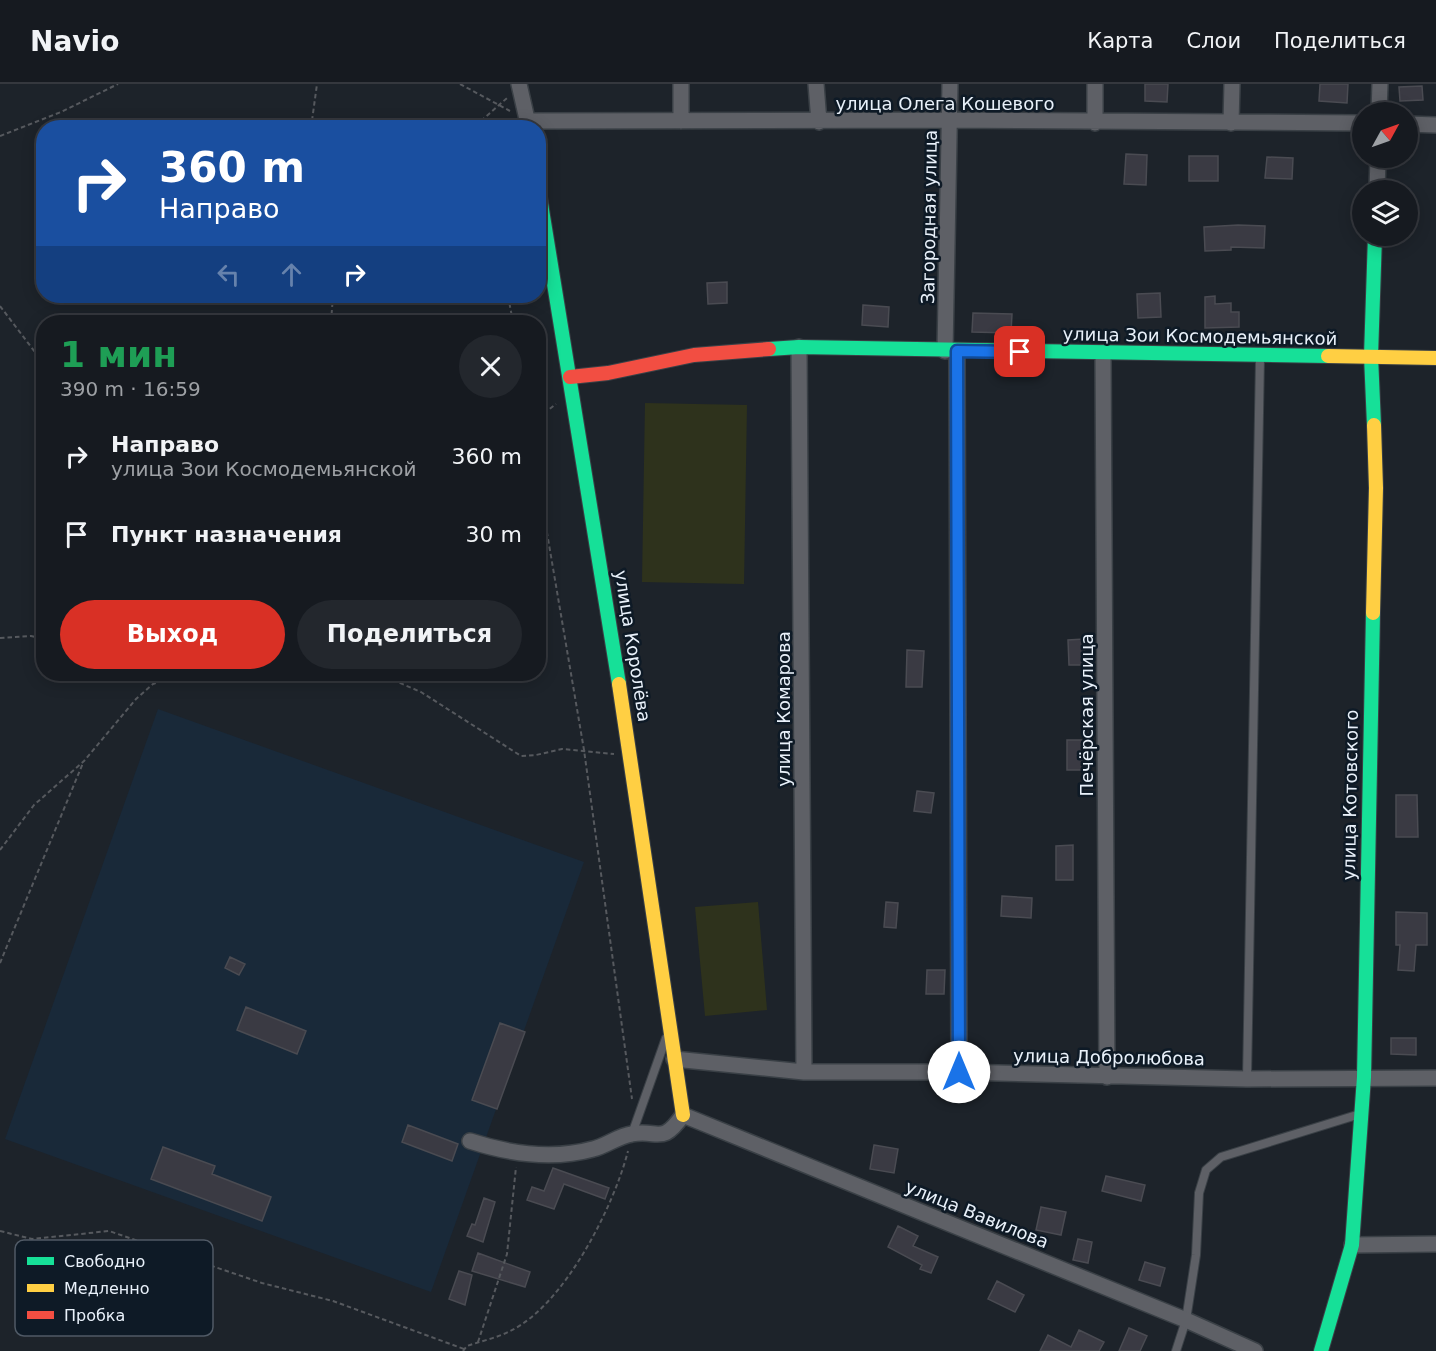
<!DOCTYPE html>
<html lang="ru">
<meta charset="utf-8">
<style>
body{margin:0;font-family:"DejaVu Sans",sans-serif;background:#23272d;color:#f1f3f6;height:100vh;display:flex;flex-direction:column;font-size:22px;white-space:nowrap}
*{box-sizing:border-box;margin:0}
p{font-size:20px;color:#9ea1a5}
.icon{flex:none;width:33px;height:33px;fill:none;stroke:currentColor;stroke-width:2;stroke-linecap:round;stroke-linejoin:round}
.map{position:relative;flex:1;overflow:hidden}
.side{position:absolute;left:36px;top:231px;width:510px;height:366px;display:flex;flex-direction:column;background:#161a20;border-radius:24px;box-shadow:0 3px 15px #0003,0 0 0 2px #35383e}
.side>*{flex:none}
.guide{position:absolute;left:36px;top:36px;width:510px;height:183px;border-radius:24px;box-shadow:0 3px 15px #0003,0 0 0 2px #35383e;background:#1a4fa0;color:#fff;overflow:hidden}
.needle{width:39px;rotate:50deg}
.fabs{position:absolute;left:1352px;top:18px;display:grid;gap:12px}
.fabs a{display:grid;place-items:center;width:66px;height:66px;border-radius:50%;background:#161a20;box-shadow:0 3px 15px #0003,0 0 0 2px #35383e;font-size:30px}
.pin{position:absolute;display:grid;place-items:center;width:51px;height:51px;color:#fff;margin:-26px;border-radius:12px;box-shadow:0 3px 9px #0006}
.me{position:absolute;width:66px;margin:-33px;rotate:0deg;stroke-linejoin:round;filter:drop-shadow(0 0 4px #0008)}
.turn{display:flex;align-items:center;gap:21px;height:126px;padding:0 24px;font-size:27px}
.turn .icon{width:78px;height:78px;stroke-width:2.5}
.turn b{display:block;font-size:42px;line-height:51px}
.lanes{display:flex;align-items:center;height:57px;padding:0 24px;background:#0003;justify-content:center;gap:30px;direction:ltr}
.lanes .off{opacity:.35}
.round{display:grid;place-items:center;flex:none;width:63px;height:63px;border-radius:32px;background:#23272d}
.head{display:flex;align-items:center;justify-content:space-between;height:102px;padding:0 24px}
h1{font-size:36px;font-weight:700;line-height:45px;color:#1e9e55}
.primary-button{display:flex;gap:12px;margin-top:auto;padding:12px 24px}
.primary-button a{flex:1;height:69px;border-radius:36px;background:#d93025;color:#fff;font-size:24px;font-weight:700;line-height:69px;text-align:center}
.primary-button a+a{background:#23272d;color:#f1f3f6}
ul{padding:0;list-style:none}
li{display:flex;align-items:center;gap:18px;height:78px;padding:0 24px}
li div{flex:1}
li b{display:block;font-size:22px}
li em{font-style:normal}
header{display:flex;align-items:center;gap:36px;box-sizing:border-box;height:84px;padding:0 30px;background:#161a20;border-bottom:2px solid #35383e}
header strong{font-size:28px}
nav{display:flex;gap:33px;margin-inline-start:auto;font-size:21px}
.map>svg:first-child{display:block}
.built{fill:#192939}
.green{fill:#2e321c}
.building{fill:#3a3a43;stroke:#4a4b52;stroke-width:1.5}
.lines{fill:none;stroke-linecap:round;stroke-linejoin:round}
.lane-casing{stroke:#3a4046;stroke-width:10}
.street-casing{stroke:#3a4046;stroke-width:18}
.fast-casing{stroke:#3a4046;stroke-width:16}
.slow-casing{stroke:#3a4046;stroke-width:16}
.jam-casing{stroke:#3a4046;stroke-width:16}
.path{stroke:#56595e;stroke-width:2;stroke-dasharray:4.5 3;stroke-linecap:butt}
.lane{stroke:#5e6066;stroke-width:8}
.street{stroke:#5e6066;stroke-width:15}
.fast{stroke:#16e098;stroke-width:14}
.slow{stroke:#ffcf43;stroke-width:14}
.jam{stroke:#f24e42;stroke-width:14}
.route-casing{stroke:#114b97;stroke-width:15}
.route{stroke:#1a73e8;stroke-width:10}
.labels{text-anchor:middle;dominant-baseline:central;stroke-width:5;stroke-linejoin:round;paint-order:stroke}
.street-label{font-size:18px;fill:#e9f1fa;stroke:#0e1a26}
.key{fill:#0e1a26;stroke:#505a66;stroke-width:1.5}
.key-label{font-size:16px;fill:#e9f1fa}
</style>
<header>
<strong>Navio</strong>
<nav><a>Карта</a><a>Слои</a><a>Поделиться</a></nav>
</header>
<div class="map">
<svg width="1436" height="1267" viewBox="0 0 1436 1267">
<rect width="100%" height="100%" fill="#1d232a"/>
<!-- built -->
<path class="built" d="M 158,625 L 584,778 L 431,1208 L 5,1055 Z"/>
<!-- green -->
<path class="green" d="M 645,319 L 747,321 L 744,500 L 642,498 Z
M 758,818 L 767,926 L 705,932 L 695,823 Z"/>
<!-- building -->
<path class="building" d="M 1145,0 L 1168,0 L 1167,18 L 1145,17 Z
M 1320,0 L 1348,0 L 1347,19 L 1319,17 Z
M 1422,2 L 1423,16 L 1400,17 L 1399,3 Z
M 1126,70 L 1147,71 L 1146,101 L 1124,100 Z
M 1189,72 L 1218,72 L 1218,97 L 1189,97 Z
M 1267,73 L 1293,74 L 1292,95 L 1265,94 Z
M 1238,141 L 1265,142 L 1264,164 L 1231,163 L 1231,166 L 1205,167 L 1204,143 Z
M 727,198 L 727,219 L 708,220 L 707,199 Z
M 1160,209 L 1161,233 L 1138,234 L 1137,210 Z
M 1215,212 L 1215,220 L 1231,219 L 1231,228 L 1239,228 L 1239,243 L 1205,244 L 1205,213 Z
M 863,221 L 889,223 L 888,243 L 862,241 Z
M 973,229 L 1012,230 L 1011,249 L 972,248 Z
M 1084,555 L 1085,581 L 1069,581 L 1068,556 Z
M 907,566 L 924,567 L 922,603 L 906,603 Z
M 1067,656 L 1085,656 L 1085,686 L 1067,686 Z
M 917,707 L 934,709 L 931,729 L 914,727 Z
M 1396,711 L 1417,711 L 1418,753 L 1396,753 Z
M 1073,761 L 1073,796 L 1056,796 L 1056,762 Z
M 1002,812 L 1032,814 L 1031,834 L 1001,832 Z
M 886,818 L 898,819 L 896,844 L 884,843 Z
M 1396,828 L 1427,829 L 1427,861 L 1416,861 L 1414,887 L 1398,886 L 1400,861 L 1396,861 Z
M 230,873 L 245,880 L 239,891 L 225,884 Z
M 927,886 L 945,886 L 944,910 L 926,910 Z
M 246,923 L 306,947 L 297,970 L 237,946 Z
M 500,939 L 525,948 L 497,1025 L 472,1016 Z
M 1391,954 L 1416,954 L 1416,971 L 1391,970 Z
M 408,1041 L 458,1060 L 452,1077 L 402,1058 Z
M 874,1061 L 898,1065 L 894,1089 L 870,1085 Z
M 163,1063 L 215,1082 L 212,1090 L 271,1113 L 262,1137 L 151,1095 Z
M 553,1084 L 609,1104 L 605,1115 L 564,1100 L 554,1125 L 527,1116 L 532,1103 L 544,1107 Z
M 1106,1092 L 1145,1101 L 1141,1117 L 1102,1107 Z
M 484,1114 L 495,1118 L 483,1158 L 467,1152 L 472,1140 L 475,1141 Z
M 1041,1123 L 1066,1128 L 1061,1151 L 1036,1146 Z
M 898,1142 L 918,1152 L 913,1162 L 938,1173 L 931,1189 L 920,1185 L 922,1181 L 888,1163 Z
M 1078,1155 L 1092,1158 L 1088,1179 L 1073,1176 Z
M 478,1169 L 530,1188 L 525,1203 L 472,1187 Z
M 1145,1178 L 1165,1184 L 1160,1202 L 1139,1196 Z
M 459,1187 L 472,1191 L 465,1221 L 449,1215 Z
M 997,1197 L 1024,1211 L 1015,1228 L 988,1215 Z
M 1129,1244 L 1147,1252 L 1140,1267 L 1119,1267 Z
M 1079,1246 L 1104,1258 L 1099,1267 L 1040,1267 L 1048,1251 L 1071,1263 Z"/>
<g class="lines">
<!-- lane casing -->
<g class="lane-casing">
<path id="lane" d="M 1247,995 L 1260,274
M 632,1050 L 666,954
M 1176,1267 L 1186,1236 L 1196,1171 L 1199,1109 L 1206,1086 L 1221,1073 L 1360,1030"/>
</g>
<!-- street casing -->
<g class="street-casing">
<path id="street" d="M 519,0 L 529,44
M 681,0 L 681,37
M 816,0 L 819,38
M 1095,0 L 1095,39
M 1379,28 L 1380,0
M 528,37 L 950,36 L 1362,39
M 1231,39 L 1232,0
M 1407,40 L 1436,41
M 1377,106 L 1378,74
M 799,263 L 804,988
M 945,267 L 950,0
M 957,267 L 959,988
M 1103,269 L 1107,993
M 674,975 L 804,988 L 959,988 L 1247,995 L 1436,994
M 470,1057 C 510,1070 553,1076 593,1065 C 606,1062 618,1052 632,1050 C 659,1045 661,1062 683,1031 L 1186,1236 L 1255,1267
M 1352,1161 L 1436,1160"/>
</g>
<!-- fast casing -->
<g class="fast-casing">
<path id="fast" d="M 538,101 L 619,600
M 769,265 L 799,263 L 1328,272
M 1374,341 L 1371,272 L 1375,152
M 1321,1267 L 1352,1161 L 1364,993 L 1373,529"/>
</g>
<!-- slow casing -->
<g class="slow-casing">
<path id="slow" d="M 1328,272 L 1436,274
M 1373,529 L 1376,404 L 1374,341
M 619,600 L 683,1031"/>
</g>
<!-- jam casing -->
<g class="jam-casing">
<path id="jam" d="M 570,293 L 608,289 L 694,271 L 769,265"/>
</g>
<!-- path -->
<path class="path" d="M 460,0 L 510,27
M 311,44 L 317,0
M 481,44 L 480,38 L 507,14
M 0,52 L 61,28 L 118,0
M 508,212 L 513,238
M 0,222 L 44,280
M 331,238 L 333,212
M 538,334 L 556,320
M 538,396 L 584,666 L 632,1015
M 0,554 L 31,552 L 44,555
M 379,590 L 421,608 L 521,672 L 536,671 L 562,665 L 614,670
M 0,766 L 34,721 L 84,677 L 136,615 L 153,600 L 179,590
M 0,879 L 83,679
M 0,1147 L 32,1155 L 109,1147 L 262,1199 L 333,1217 L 464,1265
M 478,1258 L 507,1170 L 516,1083
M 463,1267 L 467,1262 C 481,1257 497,1254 510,1247 C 564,1222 614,1122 628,1067"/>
<!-- lane -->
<use href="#lane" class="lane"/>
<!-- street -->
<use href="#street" class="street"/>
<!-- fast -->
<use href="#fast" class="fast"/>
<!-- slow -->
<use href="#slow" class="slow"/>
<!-- jam -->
<use href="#jam" class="jam"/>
</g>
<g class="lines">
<!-- route casing -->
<g class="route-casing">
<path id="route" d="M 959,988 L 957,267 L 1020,268"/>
</g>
<!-- route -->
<use href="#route" class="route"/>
</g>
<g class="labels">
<!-- street labels -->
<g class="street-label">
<text x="945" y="19">улица Олега Кошевого</text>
<text transform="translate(929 133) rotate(-89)">Загородная улица</text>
<text transform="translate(1200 252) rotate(1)">улица Зои Космодемьянской</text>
<text transform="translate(633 562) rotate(81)">улица Королёва</text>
<text transform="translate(783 625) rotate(-90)">улица Комарова</text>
<text transform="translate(1086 631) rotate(-90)">Печёрская улица</text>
<text transform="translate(1350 711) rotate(-89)">улица Котовского</text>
<text transform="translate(1109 973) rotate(1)">улица Добролюбова</text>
<text transform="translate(977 1130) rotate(22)">улица Вавилова</text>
</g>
</g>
<!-- legend -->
<rect x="15" y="1156" width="198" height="96" rx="9" class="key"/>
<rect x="27" y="1173" width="27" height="8" fill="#16e098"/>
<rect x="27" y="1200" width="27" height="8" fill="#ffcf43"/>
<rect x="27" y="1227" width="27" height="8" fill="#f24e42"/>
<g class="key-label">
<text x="64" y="1183">Свободно</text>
<text x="64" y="1210">Медленно</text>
<text x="64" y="1237">Пробка</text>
</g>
</svg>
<div class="fabs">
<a><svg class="needle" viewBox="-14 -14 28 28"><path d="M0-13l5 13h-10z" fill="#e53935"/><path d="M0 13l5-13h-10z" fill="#9ea1a5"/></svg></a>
<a><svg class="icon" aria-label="layers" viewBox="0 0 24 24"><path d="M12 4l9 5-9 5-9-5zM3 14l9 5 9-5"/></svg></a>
</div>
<div class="pin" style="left:1020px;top:268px;background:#d93025"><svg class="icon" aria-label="arrive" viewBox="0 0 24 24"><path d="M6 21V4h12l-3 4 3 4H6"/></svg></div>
<svg class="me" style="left:959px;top:988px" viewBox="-20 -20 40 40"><circle r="19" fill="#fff"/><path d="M0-13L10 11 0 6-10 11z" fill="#1a73e8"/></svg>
<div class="guide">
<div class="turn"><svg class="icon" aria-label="right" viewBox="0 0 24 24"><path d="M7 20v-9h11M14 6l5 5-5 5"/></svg><div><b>360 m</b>Направо</div></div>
<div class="lanes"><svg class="icon off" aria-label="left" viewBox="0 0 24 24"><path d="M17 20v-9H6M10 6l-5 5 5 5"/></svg><svg class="icon off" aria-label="ahead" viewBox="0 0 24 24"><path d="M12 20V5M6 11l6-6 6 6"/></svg><svg class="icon" aria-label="right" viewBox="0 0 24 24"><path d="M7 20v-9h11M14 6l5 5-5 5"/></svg></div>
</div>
<section class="side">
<div class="head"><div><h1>1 мин</h1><p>390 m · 16:59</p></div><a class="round"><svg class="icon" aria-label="close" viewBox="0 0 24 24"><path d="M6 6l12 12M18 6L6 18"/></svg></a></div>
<ul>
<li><svg class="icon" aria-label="right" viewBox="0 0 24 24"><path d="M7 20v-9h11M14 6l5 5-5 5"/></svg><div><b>Направо</b><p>улица Зои Космодемьянской</p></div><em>360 m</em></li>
<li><svg class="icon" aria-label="arrive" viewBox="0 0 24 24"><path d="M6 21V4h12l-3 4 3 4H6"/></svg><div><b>Пункт назначения</b></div><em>30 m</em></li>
</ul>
<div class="primary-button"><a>Выход</a><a>Поделиться</a></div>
</section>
</div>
